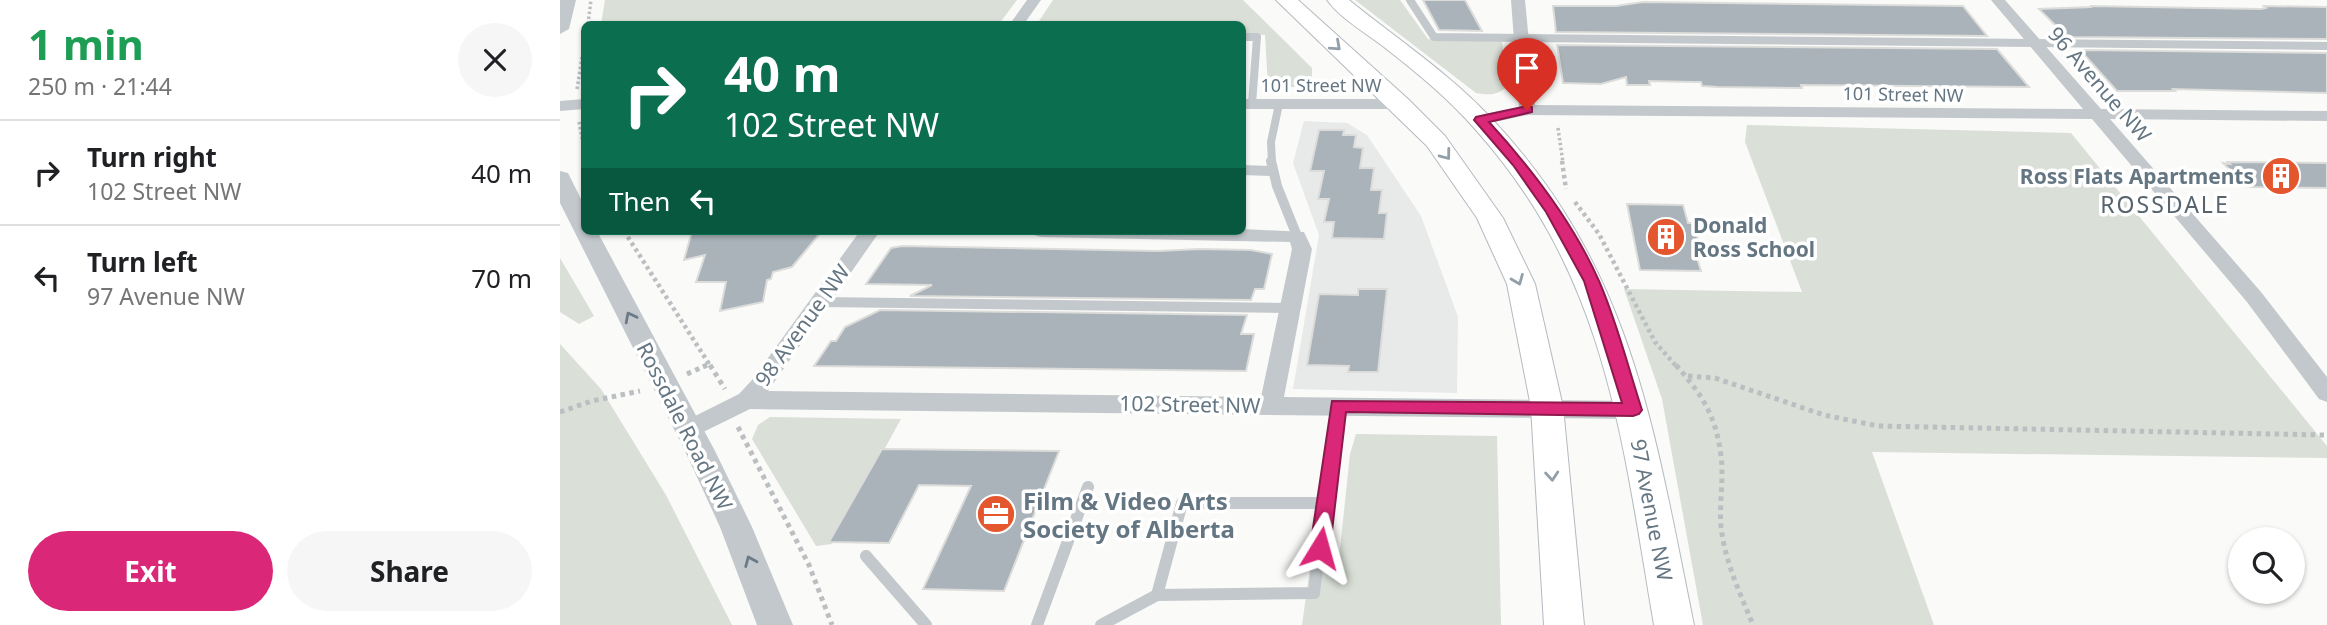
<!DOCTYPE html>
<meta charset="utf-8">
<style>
body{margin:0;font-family:"Noto Sans",sans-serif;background:#f6f6f6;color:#202124;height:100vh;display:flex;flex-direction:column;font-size:26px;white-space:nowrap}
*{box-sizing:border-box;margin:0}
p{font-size:23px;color:#757577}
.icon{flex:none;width:38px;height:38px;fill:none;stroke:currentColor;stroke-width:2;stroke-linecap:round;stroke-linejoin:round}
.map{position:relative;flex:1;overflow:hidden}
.side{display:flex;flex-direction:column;background:#fff;width:560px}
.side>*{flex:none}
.banner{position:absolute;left:21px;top:21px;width:665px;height:214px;border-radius:10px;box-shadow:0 2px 5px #0004;background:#0b6e4f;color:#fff;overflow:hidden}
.controls{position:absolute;left:1668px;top:527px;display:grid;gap:14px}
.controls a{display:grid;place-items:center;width:77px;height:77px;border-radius:50%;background:#fff;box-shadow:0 2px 5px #0004;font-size:35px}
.pin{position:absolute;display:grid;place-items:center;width:60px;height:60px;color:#fff;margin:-72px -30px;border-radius:50% 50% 50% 0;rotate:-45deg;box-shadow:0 0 7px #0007}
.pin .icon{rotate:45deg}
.me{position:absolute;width:77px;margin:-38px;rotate:8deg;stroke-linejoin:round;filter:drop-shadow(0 0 5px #0008)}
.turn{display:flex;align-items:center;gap:24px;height:147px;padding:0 28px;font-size:32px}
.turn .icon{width:91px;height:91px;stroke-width:2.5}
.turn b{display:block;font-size:49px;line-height:60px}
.then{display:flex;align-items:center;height:66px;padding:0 28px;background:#0003;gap:14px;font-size:26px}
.round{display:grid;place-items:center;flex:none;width:74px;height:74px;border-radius:37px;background:#f6f6f6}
.summary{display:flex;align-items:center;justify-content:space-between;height:119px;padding:0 28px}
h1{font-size:42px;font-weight:700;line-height:52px;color:#1e9e55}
.action{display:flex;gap:14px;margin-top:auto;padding:14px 28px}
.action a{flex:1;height:80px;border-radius:42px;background:#db2777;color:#fff;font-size:28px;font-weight:700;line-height:80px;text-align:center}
.action a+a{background:#f6f6f6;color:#202124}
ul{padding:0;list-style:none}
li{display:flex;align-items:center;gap:21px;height:105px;padding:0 28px;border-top:2px solid #e0e0e0}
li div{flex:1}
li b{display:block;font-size:26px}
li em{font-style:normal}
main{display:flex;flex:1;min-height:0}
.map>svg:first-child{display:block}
.built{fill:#e8e9e9}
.green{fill:#dadfd7}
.building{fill:#aab3b9;stroke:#dcdcda;stroke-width:2}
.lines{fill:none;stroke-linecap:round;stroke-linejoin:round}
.secondary-casing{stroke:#b3babf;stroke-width:2}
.path-far2{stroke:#bbbfc2;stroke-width:3.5;stroke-dasharray:2.5 2.5;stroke-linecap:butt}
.path-far1{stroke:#bbbfc2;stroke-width:4.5;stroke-dasharray:3.5 3.5;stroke-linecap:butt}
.path{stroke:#bbbfc2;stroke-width:5;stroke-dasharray:4.5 4.5;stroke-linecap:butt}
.service-far2{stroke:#c3c8cc;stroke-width:8}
.service-far1{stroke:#c3c8cc;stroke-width:10}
.service{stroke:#c3c8cc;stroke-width:12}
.minor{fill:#c3c8cc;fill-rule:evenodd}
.tertiary{fill:#c3c8cc;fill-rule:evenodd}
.secondary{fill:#fff;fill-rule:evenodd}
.oneway{stroke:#939fa8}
.oneway2{stroke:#6a7a87}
.route{fill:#db2777;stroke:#8e194d;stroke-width:2}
.labels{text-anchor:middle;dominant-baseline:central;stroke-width:7;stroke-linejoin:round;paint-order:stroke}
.far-street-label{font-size:18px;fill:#657683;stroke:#fff}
.street-label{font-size:21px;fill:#657683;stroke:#fff}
.poi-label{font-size:21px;font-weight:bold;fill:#657683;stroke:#fff;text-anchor:end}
.neighbourhood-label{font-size:23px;letter-spacing:2px;fill:#57646e;stroke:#fff}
.near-poi-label{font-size:24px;font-weight:bold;fill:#657683;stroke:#fff;text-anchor:start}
</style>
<main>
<section class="side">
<div class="summary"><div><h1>1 min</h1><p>250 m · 21:44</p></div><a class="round"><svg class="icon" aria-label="close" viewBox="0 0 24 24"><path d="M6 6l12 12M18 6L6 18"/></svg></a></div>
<ul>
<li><svg class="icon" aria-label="right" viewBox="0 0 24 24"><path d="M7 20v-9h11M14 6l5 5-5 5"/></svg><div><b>Turn right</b><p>102 Street NW</p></div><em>40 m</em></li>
<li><svg class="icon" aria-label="left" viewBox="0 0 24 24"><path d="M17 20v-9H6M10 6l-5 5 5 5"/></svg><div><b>Turn left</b><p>97 Avenue NW</p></div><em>70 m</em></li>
</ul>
<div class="action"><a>Exit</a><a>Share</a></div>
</section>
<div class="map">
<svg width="1767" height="625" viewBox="0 0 1767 625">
<rect width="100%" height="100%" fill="#fafaf8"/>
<!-- built -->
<path class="built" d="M 744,121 L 787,123 L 807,135 L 861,216 L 898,317 L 897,393 L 733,389 L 759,235 L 733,163 Z"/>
<!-- green -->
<path class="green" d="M 45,0 L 457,0 L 439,24 L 41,24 Z
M 493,0 L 683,0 L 752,68 L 752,87 L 708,87 L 705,35 L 683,34 L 682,24 L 477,24 Z
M 795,0 L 840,0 L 868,39 L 942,41 L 947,86 C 938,96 928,95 916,93 Z
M 1187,125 L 1511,133 L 1767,446 L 1767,458 L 1312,452 L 1374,625 L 1143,625 L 1102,399 L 1064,289 L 1242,292 L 1185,142 Z
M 0,258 L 34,316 L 19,324 L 0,312 Z
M 0,344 L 41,389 L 106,495 L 172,625 L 0,625 Z
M 210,417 L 341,419 L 272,544 L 256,546 L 192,439 L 198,425 Z
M 796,434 L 937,436 L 941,625 L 742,625 L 750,568 L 778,568 L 790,454 Z"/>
<!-- building -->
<path class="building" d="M 863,0 L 905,0 L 922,31 L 879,30 Z
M 1083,2 L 1403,6 L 1427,36 L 996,32 L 993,6 L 1056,6 Z
M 1530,6 L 1701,9 L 1706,8 L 1704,6 L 1767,7 L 1767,39 L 1507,37 L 1479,9 L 1532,7 Z
M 997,45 L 1437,49 L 1469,87 L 1241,85 L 1242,88 L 1158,87 L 1142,86 L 1141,82 L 1134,82 L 1089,81 L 1090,85 L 1067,85 L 1066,77 L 1041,84 L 1003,83 Z
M 1520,50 L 1767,53 L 1767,93 L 1613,89 L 1615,91 L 1557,91 Z
M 759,130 L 784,130 L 783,135 L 796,135 L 794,147 L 803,148 L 800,168 L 814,168 L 811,190 L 822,190 L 819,213 L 827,213 L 824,239 L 772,238 L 774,222 L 764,222 L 769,199 L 758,199 L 764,171 L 750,171 Z
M 1668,162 L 1767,163 L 1767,188 L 1687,187 L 1663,163 L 1670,164 Z
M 1067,204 L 1123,205 L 1128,223 L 1134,223 L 1141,251 L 1135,251 L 1141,271 L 1080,270 Z
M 132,231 L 262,231 L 232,267 L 213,272 L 211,279 L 207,280 L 203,302 L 160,311 L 166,282 L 136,282 L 145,255 L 124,260 Z
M 342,246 L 598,251 L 640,249 L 691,250 L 712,254 L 704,289 L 695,289 L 691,300 L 350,296 L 372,285 L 306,284 L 331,248 Z
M 798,289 L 827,289 L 818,372 L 788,372 L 789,366 L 747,365 L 759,294 L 798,295 Z
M 320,310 L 687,315 L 681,334 L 694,334 L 686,371 L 254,366 L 271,341 L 276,341 L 285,327 Z
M 322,449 L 499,451 L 444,591 L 363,589 L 411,486 L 359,485 L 329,543 L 269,542 Z"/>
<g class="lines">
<!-- secondary casing -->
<g class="secondary-casing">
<path id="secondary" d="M 716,0 L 738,0 L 848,99 L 885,136 L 943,218 L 975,284 L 1003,407 L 1024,625 L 984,625 L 971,407 L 947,284 L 917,218 L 867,146 Z
M 767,0 L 789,0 C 837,39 889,73 931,118 C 1074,270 1094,431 1134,625 L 1094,625 C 1062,439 1047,276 915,129 C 888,98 856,72 824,47 C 806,33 781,19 767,0 Z"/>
</g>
<!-- path-far2 -->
<path class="path-far2" d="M 28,24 L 31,0
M 17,89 L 24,45
M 19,122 L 24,148
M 998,128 L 1003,163"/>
<!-- path-far1 -->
<path class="path-far1" d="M 1002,161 L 1006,189
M 1015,202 L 1039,234 L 1095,342 L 1117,367
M 64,231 L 151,367
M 143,367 L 150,364"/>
<!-- path -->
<path class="path" d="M 150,365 L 165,389
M 1116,365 C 1142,395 1156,415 1161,456 C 1164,479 1159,503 1161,527 C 1165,562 1180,593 1193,625
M 127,374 L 147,365
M 1128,376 L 1155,378 L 1264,415 L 1318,426 L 1764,435
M 0,412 L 32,401 L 80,391
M 178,427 L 249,565 L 272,625"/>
<!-- service-far2 -->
<path class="service-far2" d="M 850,0 L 874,37 L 1767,46
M 682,37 L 697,37 L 692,104
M 712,163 L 711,142 L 719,104"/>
<!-- service-far1 -->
<path class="service-far1" d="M 711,161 L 717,186 L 737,236
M 682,170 L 711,171
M 261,302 L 730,308"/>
<!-- service -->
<path class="service" d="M 622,503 L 765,503 L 754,593 L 597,595 Z
M 765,503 L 778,405
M 306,556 L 366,625
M 477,625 L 528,487
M 541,625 L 597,595"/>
<!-- minor -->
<path class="minor" d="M 467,0 L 481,0 L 464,24 L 450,24 Z
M 951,0 L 965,0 L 975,105 L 1523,109 L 1431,0 L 1445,0 L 1541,109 L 1767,111 L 1767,121 L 1550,119 L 1701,292 L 1767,377 L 1767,402 L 1759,399 L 1687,302 L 1532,119 L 967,115 L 921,125 L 915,124 L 913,120 L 915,116 L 959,107 Z
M 24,99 L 24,109 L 0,111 L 0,101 Z
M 682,99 L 840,99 L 848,104 L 840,109 L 682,109 Z
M 682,229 L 744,232 L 752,249 L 724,397 L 1073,401 L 1081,404 L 1085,410 L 1081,416 L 1073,419 L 190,409 L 129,439 L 121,437 L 117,430 L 121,423 L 179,394 L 192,380 L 300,231 L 320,231 L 208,391 L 701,397 L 732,249 L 730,242 L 481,237 L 474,235 L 471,231 L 682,231 Z"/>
<!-- tertiary -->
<path class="tertiary" d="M 0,0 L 16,0 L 9,29 L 0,34 Z
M 0,171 L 8,173 L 24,205 L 24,231 L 37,231 L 155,451 L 192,527 L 233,625 L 197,625 L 160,527 L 125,451 L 0,203 Z"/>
<!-- secondary -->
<use href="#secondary" class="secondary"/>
</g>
<!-- one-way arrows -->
<defs><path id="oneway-chevron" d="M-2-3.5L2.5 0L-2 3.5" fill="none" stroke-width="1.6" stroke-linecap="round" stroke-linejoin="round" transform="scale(1.75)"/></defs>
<g class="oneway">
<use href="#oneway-chevron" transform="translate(776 46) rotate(42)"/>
<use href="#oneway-chevron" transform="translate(886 155) rotate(53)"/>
<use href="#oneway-chevron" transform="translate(958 280) rotate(68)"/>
<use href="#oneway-chevron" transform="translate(992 476) rotate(85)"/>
</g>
<g class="oneway2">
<use href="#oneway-chevron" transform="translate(70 317) rotate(-117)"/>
<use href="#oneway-chevron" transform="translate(190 561) rotate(-113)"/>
</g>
<!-- route -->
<path class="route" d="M 967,106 L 972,107 L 972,112 L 929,122 C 972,169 1013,222 1039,281 C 1057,322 1068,367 1082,410 L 1079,414 L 1073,416 L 786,412 L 770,548 L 767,554 L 760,557 L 753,554 L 750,548 L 772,401 L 1062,403 L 1024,281 L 986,212 L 953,165 L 914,120 L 916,117 Z"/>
<!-- icons -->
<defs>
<g id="building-disc" transform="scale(2.0125)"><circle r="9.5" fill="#e4572e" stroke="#fff"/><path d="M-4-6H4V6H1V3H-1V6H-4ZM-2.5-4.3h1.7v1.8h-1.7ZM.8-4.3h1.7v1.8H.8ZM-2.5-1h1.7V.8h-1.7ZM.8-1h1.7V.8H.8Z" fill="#fff"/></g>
<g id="office-disc" transform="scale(2.0125)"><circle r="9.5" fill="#e4572e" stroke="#fff"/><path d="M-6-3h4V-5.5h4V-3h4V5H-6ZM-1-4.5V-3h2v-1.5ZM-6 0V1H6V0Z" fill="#fff"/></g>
</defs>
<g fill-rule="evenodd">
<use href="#building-disc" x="1721" y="176"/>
<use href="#building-disc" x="1106" y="237"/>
<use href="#office-disc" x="436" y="514"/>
</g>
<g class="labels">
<!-- far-street labels -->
<g class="far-street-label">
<text x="761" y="85">101 Street NW</text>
<text transform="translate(1343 94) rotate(1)">101 Street NW</text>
</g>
<!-- street labels -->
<g class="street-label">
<text transform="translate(1540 84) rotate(49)">96 Avenue NW</text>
<text transform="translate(242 325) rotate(-54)">98 Avenue NW</text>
<text transform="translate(630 404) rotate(1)">102 Street NW</text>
<text transform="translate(125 426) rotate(63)">Rossdale Road NW</text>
<text transform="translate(1092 510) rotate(79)">97 Avenue NW</text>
</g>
<!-- poi labels -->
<g class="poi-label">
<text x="1694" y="176">Ross Flats Apartments</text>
<text x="1133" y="225" text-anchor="start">Donald<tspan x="1133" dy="24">Ross School</tspan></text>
</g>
<!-- neighbourhood labels -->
<g class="neighbourhood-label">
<text x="1605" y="204">ROSSDALE</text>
</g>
<!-- near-poi labels -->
<g class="near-poi-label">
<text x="463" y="500">Film &amp; Video Arts<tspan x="463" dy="28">Society of Alberta</tspan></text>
</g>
</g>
</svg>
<div class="controls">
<a><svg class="icon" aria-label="search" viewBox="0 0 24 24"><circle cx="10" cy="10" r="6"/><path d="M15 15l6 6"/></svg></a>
</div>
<div class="pin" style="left:967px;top:110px;background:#d93025"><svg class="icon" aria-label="arrive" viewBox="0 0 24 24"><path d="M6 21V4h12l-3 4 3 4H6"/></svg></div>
<svg class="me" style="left:760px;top:548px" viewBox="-20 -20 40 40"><path d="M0-17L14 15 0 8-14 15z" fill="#db2777" stroke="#fff" stroke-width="4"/></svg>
<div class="banner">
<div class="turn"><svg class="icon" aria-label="right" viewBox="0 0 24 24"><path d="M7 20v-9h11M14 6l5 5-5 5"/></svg><div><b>40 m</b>102 Street NW</div></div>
<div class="then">Then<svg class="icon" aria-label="left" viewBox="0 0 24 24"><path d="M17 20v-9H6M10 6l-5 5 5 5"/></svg></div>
</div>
</div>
</main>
